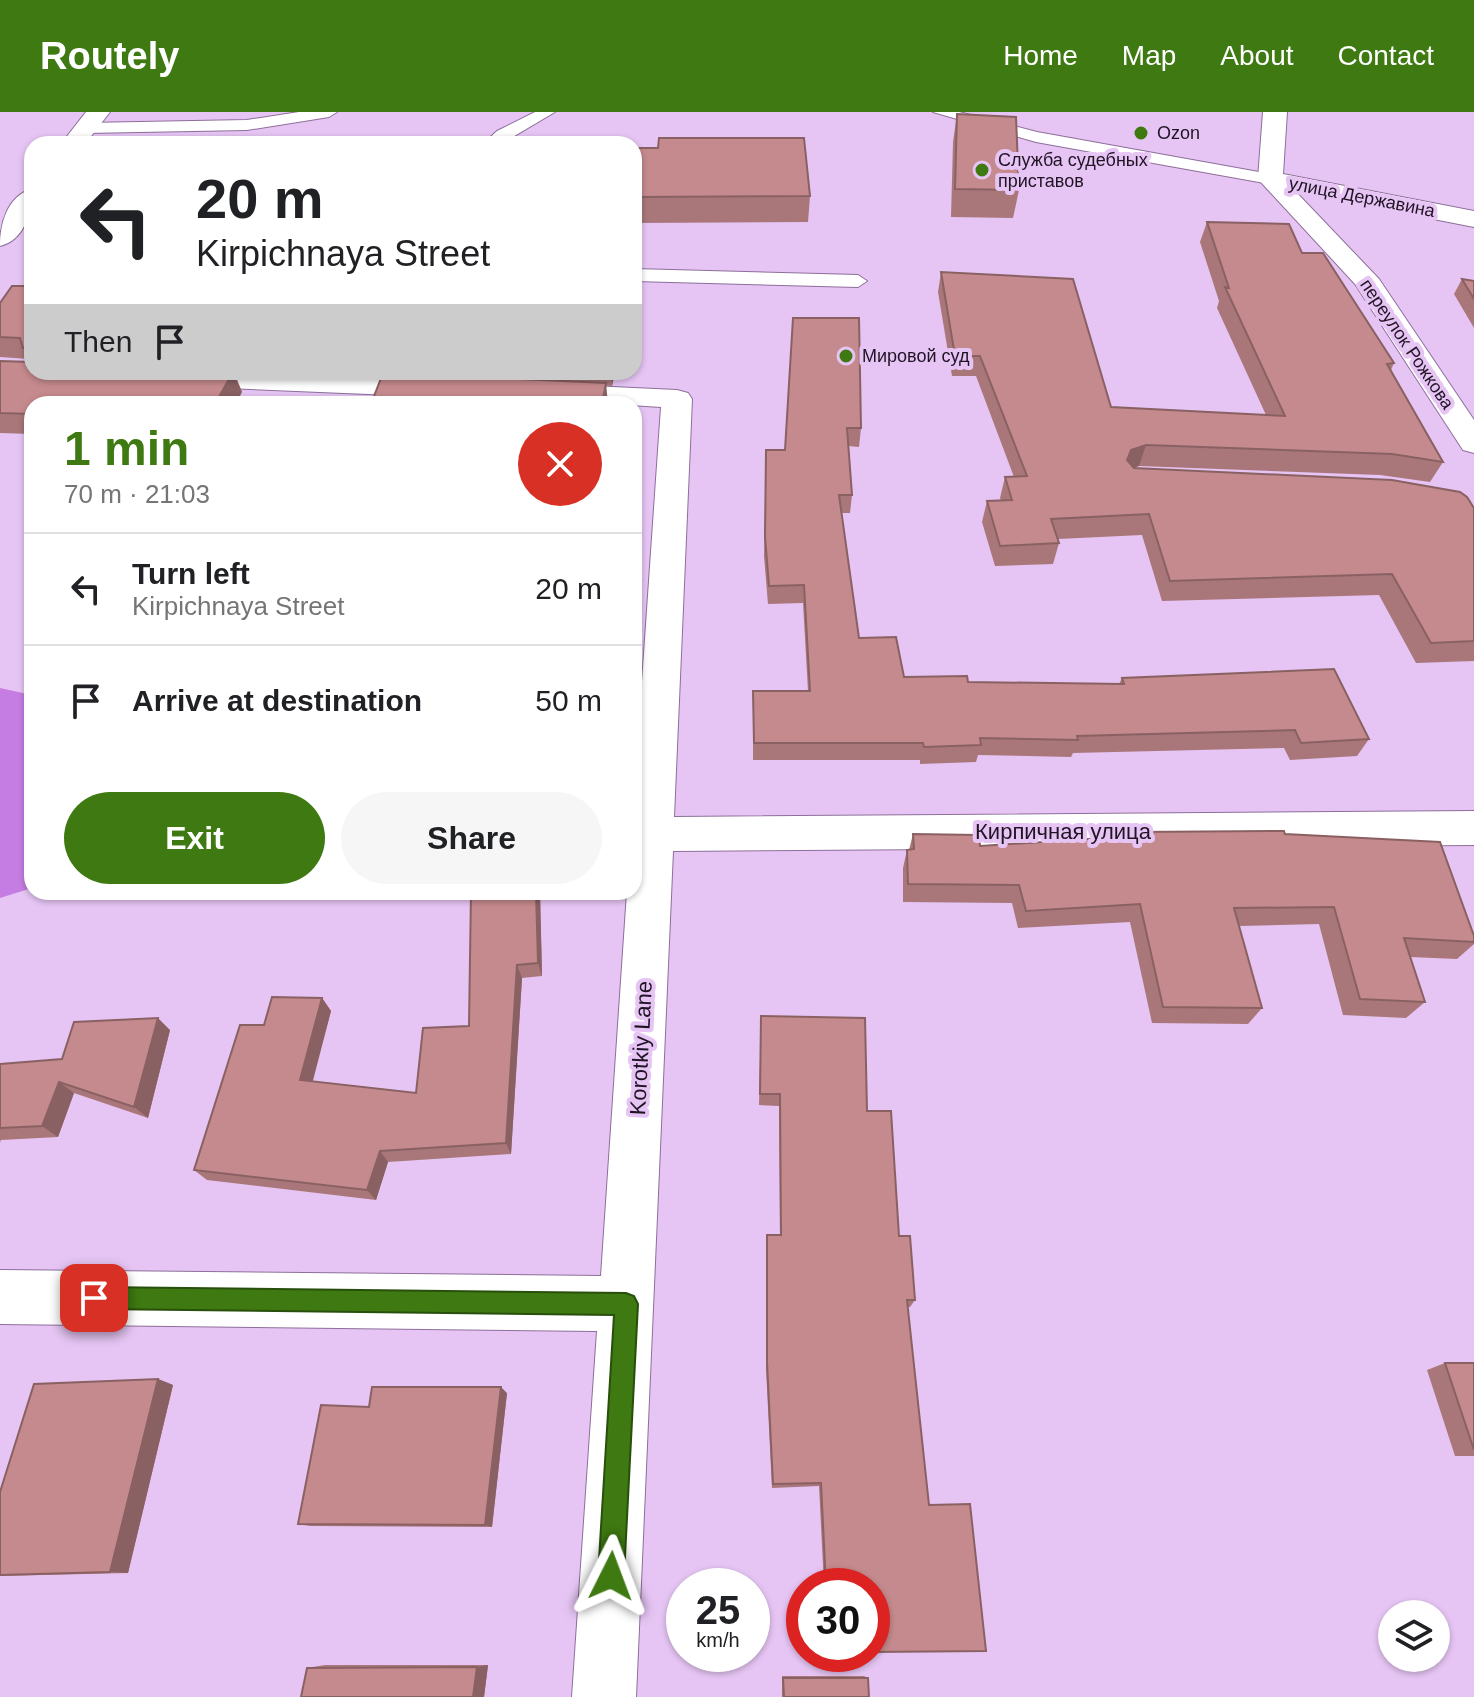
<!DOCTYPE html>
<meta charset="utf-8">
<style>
body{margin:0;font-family:Helvetica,sans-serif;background:#f6f6f6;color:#202124;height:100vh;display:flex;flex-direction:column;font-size:30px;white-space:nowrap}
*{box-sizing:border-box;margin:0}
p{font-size:26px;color:#757577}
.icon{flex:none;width:44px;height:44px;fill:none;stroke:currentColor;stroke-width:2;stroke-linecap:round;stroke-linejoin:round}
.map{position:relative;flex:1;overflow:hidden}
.details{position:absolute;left:24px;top:284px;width:618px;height:504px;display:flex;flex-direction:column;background:#fff;border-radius:24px;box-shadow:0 2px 6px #0004}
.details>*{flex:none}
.hud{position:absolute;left:24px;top:24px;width:618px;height:244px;border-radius:24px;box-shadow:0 2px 6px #0004;background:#fff;color:#202124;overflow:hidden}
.buttons{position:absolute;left:1378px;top:1488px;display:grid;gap:16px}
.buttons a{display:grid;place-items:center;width:72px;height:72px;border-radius:50%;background:#fff;box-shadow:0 2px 6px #0004;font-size:40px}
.speed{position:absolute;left:666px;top:1456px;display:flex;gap:16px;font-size:40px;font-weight:700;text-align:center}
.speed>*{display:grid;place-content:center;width:104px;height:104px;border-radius:50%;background:#fff;box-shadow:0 2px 6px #0004;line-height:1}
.speed small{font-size:20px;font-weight:400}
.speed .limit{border:12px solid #d22;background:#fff;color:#111}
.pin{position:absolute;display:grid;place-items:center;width:68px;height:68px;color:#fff;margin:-34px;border-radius:16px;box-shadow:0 4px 12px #0006}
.me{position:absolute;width:88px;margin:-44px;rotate:3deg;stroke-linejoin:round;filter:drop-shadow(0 0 6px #0008)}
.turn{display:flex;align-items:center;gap:28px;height:168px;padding:0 40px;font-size:36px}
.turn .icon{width:104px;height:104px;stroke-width:2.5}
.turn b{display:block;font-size:56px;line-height:68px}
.then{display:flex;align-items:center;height:76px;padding:0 40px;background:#0003;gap:16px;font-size:30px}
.round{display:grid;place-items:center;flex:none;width:84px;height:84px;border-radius:42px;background:#f6f6f6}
.headline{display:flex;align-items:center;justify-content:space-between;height:136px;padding:0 40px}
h1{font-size:48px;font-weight:800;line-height:60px;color:#3e7911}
.cta{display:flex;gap:16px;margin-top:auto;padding:16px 40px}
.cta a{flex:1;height:92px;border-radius:48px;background:#3e7911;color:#fff;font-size:32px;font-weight:800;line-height:92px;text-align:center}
.cta a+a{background:#f6f6f6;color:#202124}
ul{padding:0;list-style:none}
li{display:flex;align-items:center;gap:24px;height:112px;padding:0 40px;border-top:2px solid #e0e0e0}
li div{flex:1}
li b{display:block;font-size:30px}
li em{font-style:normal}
header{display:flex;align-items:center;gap:48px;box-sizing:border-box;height:112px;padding:0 40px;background:#3e7911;color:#fff}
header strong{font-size:38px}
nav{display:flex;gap:44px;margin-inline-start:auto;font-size:28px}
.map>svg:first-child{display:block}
.water{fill:#c67de3}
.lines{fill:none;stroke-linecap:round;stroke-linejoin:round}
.lane-casing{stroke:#8d6f9a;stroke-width:2}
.street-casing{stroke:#8d6f9a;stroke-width:2}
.lane{fill:#fff;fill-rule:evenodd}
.street{fill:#fff;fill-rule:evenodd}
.wall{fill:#a97779}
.shaded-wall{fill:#8a6163}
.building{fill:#c58a8d;stroke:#8a6163;stroke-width:2}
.route{fill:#3e7911;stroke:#284f0b;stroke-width:2}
.poi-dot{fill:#3e7911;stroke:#e6c5f4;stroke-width:3}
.labels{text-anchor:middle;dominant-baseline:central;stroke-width:8;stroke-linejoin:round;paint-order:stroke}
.far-poi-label{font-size:18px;fill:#201424;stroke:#e6c5f4;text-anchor:start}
.far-street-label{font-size:18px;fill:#201424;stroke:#e6c5f4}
.street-label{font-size:22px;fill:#201424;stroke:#e6c5f4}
</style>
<header>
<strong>Routely</strong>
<nav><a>Home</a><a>Map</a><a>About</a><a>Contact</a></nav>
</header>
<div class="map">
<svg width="1474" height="1585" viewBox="0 0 1474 1585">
<rect width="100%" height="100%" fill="#e6c5f4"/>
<!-- water -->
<path class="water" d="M 0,576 L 32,583 L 32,776 L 0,786 Z"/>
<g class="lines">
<!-- lane casing -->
<g class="lane-casing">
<path id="lane" d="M 299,0 L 337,0 L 329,5 L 247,18 L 86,21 L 78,16 L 86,11 L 247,8 Z
M 535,0 L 555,0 L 501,32 L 483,32 L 497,19 Z
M 933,0 L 959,0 L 1037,20 L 1270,62 L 1278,67 L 1270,72 L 1036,30 Z
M 634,157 L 858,163 L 867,169 L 858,175 L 634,169 Z"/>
</g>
<!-- street casing -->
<g class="street-casing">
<path id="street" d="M 86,0 L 110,0 L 85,32 L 61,32 Z
M 1263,0 L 1287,0 L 1283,62 L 1474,99 L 1474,115 L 1296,80 L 1379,167 L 1474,308 L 1474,341 L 1463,338 L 1355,172 L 1258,67 Z
M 32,77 C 32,99 25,128 0,134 C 0,112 7,84 32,77 Z
M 168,260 L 439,267 L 450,270 L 454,276 L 450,282 L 439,285 L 180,274 L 169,271 L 165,265 Z
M 548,272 L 677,278 L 688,281 L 692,287 L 674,705 L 1474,699 L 1474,733 L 673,739 L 636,1585 L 572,1585 L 597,1219 L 0,1212 L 0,1158 L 601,1164 L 627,780 L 634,780 L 634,686 L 661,295 L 537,287 L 533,281 L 537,275 Z"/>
</g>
<!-- lane -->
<use href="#lane" class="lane"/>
<!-- street -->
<use href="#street" class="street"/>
</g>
<!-- wall -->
<path class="wall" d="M 957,2 L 1019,78 L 1013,106 L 951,105 L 953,30 Z
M 634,36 L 810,84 L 808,110 L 634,111 Z
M 1207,110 L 1302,141 L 1394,251 L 1391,258 L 1443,350 L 1430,370 L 1380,363 L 1139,354 L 1134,356 L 1474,396 L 1474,549 L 1416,551 L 1379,483 L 1162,489 L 1142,423 L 1058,427 L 1059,431 L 1053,452 L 995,454 L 982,410 L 987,389 L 1001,388 L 1000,386 L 1005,365 L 1014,365 L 976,264 L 952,264 L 938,180 L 941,160 L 1111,295 L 1266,303 L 1217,196 L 1219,189 L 1200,130 Z
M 1462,167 L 1474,169 L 1474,216 L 1454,182 Z
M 32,174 L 32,260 L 234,260 L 242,280 L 32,292 L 32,322 L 0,321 L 0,249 L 31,250 L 29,247 L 0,245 L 0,191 Z
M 793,206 L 861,316 L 859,335 L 848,334 L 852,383 L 850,401 L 841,401 L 859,526 L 904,565 L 968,570 L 1119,572 L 1122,566 L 1369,627 L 1357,644 L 1290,648 L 1284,636 L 1073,641 L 1071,645 L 978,643 L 976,650 L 920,652 L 920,648 L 753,648 L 753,597 L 808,579 L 803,491 L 768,492 L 764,444 L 766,338 L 785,338 Z
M 398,260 L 615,260 L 612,274 L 398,262 Z
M 1133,720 L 1285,722 L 1474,824 L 1474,832 L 1457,847 L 1410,845 L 1425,890 L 1406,906 L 1343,903 L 1319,812 L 1239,814 L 1262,896 L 1248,912 L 1152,911 L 1130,810 L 1018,816 L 1012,791 L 903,790 L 903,756 L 907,738 L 909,738 L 913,722 L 980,734 L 1131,725 Z
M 540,780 L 542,864 L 522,866 L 511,1042 L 388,1050 L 376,1088 L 207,1068 L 194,1058 L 264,913 L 322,886 L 331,899 L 312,969 L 416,981 L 469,914 Z
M 761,904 L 867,999 L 915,1188 L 910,1195 L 908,1195 L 872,1474 L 824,1474 L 819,1374 L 772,1376 L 766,1256 L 766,1132 L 767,1123 L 780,1123 L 779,994 L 759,993 Z
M 170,918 L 148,1006 L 74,981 L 58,1025 L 1,1028 L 0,1030 L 0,952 L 62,947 Z
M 1445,1251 L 1474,1251 L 1474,1344 L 1455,1344 L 1427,1258 Z
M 158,1267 L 173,1273 L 128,1461 L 0,1464 L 0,1380 Z
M 507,1281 L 492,1415 L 310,1414 L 298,1412 L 369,1295 Z
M 325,1553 L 488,1553 L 484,1585 L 307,1556 Z
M 782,1564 L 864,1564 L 868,1566 L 869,1585 L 782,1585 Z"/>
<!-- shaded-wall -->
<path class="shaded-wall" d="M 233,260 L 242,280 L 236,292 L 215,292 Z
M 611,260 L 615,260 L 612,274 Z
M 606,271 L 608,292 L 602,292 Z
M 1146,333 L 1139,354 L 1124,359 L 1131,338 Z
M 536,780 L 540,780 L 542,864 L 538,851 Z
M 517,853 L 522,866 L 511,1042 L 506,1031 Z
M 322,886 L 331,899 L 310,980 L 300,968 Z
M 158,906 L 170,918 L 148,1006 L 134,995 Z
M 59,970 L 74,981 L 58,1025 L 42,1014 Z
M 380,1039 L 388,1050 L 376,1088 L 367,1078 Z
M 158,1267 L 173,1273 L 128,1461 L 110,1460 Z
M 501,1275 L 507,1281 L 492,1415 L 485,1413 Z
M 488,1553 L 484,1585 L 473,1585 L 477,1555 Z"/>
<!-- building -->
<path class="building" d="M 957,2 L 1016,5 L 1019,78 L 955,77 Z
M 659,26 L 804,26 L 810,84 L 634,85 L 634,36 L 658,36 Z
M 1207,110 L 1289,112 L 1302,141 L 1323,141 L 1394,251 L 1387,252 L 1443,350 L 1392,342 L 1146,333 L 1131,338 L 1127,348 L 1134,356 L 1392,368 L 1460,380 L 1467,385 L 1474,396 L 1474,529 L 1431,531 L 1392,462 L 1170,469 L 1149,402 L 1051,407 L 1059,431 L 1000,434 L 987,389 L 1012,388 L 1005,365 L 1027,364 L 980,244 L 955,244 L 941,160 L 1073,167 L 1111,295 L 1285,304 L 1225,175 L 1229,176 Z
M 1462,167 L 1474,169 L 1474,187 Z
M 12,174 L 32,174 L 32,236 L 23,236 L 20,226 L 0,225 L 0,191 Z
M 793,206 L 859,206 L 861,316 L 847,316 L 852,383 L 839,383 L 859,526 L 896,525 L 904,565 L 967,564 L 968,570 L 1124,572 L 1122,566 L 1334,557 L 1369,627 L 1301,631 L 1295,618 L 1077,624 L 1078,628 L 980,626 L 981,633 L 924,635 L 923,631 L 754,631 L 753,579 L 810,579 L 804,473 L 769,474 L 765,425 L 766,338 L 785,338 Z
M 0,249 L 32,250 L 32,260 L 233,260 L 215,292 L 32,292 L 32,302 L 0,301 Z
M 383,261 L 606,271 L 602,292 L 371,292 Z
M 1284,719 L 1285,722 L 1440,730 L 1474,824 L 1474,830 L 1404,826 L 1425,890 L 1360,887 L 1334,795 L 1234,796 L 1262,896 L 1163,895 L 1140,792 L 1026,799 L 1019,773 L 908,772 L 907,738 L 914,737 L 913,722 L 979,723 L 980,734 L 1134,724 L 1133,720 Z
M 471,780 L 536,780 L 538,851 L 517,853 L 506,1031 L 380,1039 L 367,1078 L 194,1058 L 240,913 L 264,913 L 272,885 L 322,886 L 300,968 L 416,981 L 423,916 L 469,914 Z
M 761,904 L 865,906 L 867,999 L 891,999 L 899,1124 L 910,1124 L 915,1188 L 907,1188 L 929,1393 L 970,1392 L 986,1539 L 872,1540 L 872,1474 L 826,1474 L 821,1371 L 773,1372 L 767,1250 L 767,1123 L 781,1123 L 780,982 L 760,982 Z
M 158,906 L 134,995 L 59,970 L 42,1014 L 0,1016 L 0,952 L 62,947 L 74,910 Z
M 1445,1251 L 1474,1251 L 1474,1338 Z
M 158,1267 L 110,1460 L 0,1463 L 0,1380 L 34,1272 Z
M 372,1275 L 501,1275 L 485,1413 L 298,1412 L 321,1293 L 369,1295 Z
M 477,1555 L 473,1585 L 301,1585 L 307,1556 Z
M 783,1566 L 868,1566 L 869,1585 L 784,1585 Z"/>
<!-- route -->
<path class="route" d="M 94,1175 L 626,1181 L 634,1184 L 638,1192 L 624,1464 L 620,1473 L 611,1477 L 602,1473 L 598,1464 L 614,1203 L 94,1197 L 86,1194 L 83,1186 L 86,1178 Z"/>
<!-- markers -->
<g class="poi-dot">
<circle cx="1141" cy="21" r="8"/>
<circle cx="982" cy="58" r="8"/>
<circle cx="846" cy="244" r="8"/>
</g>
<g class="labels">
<!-- far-poi labels -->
<g class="far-poi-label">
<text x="1157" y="21">Ozon</text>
<text x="998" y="48">Служба судебных<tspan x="998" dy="21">приставов</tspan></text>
<text x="862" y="244">Мировой суд</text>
</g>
<!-- far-street labels -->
<g class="far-street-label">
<text transform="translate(1362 85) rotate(11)">улица Державина</text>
<text transform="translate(1407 232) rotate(56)">переулок Рожкова</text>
</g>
<!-- street labels -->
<g class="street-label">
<text x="1063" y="719">Кирпичная улица</text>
<text transform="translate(641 936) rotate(-87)">Korotkiy Lane</text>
</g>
</g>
</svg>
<div class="buttons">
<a><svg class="icon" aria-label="layers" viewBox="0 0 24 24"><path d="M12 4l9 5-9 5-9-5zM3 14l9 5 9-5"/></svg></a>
</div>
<div class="speed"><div>25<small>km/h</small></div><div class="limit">30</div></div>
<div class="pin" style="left:94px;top:1186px;background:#d93025"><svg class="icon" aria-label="arrive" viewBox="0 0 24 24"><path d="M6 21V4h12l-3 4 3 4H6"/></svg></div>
<svg class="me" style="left:611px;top:1464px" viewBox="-20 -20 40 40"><path d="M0-17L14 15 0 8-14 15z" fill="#3e7911" stroke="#fff" stroke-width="4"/></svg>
<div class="hud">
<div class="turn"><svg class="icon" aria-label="left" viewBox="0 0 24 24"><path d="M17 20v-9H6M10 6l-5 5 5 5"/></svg><div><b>20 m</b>Kirpichnaya Street</div></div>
<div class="then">Then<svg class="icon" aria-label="arrive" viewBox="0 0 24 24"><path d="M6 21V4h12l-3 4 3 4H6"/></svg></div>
</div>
<section class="details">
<div class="headline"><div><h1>1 min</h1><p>70 m · 21:03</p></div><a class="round" style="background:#d93025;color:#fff"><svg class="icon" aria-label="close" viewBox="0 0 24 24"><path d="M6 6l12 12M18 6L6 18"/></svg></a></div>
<ul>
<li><svg class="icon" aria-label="left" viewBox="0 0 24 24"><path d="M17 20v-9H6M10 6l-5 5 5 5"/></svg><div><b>Turn left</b><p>Kirpichnaya Street</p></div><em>20 m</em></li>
<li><svg class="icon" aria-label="arrive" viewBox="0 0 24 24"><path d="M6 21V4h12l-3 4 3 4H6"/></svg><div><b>Arrive at destination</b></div><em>50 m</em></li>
</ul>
<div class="cta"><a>Exit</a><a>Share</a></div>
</section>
</div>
